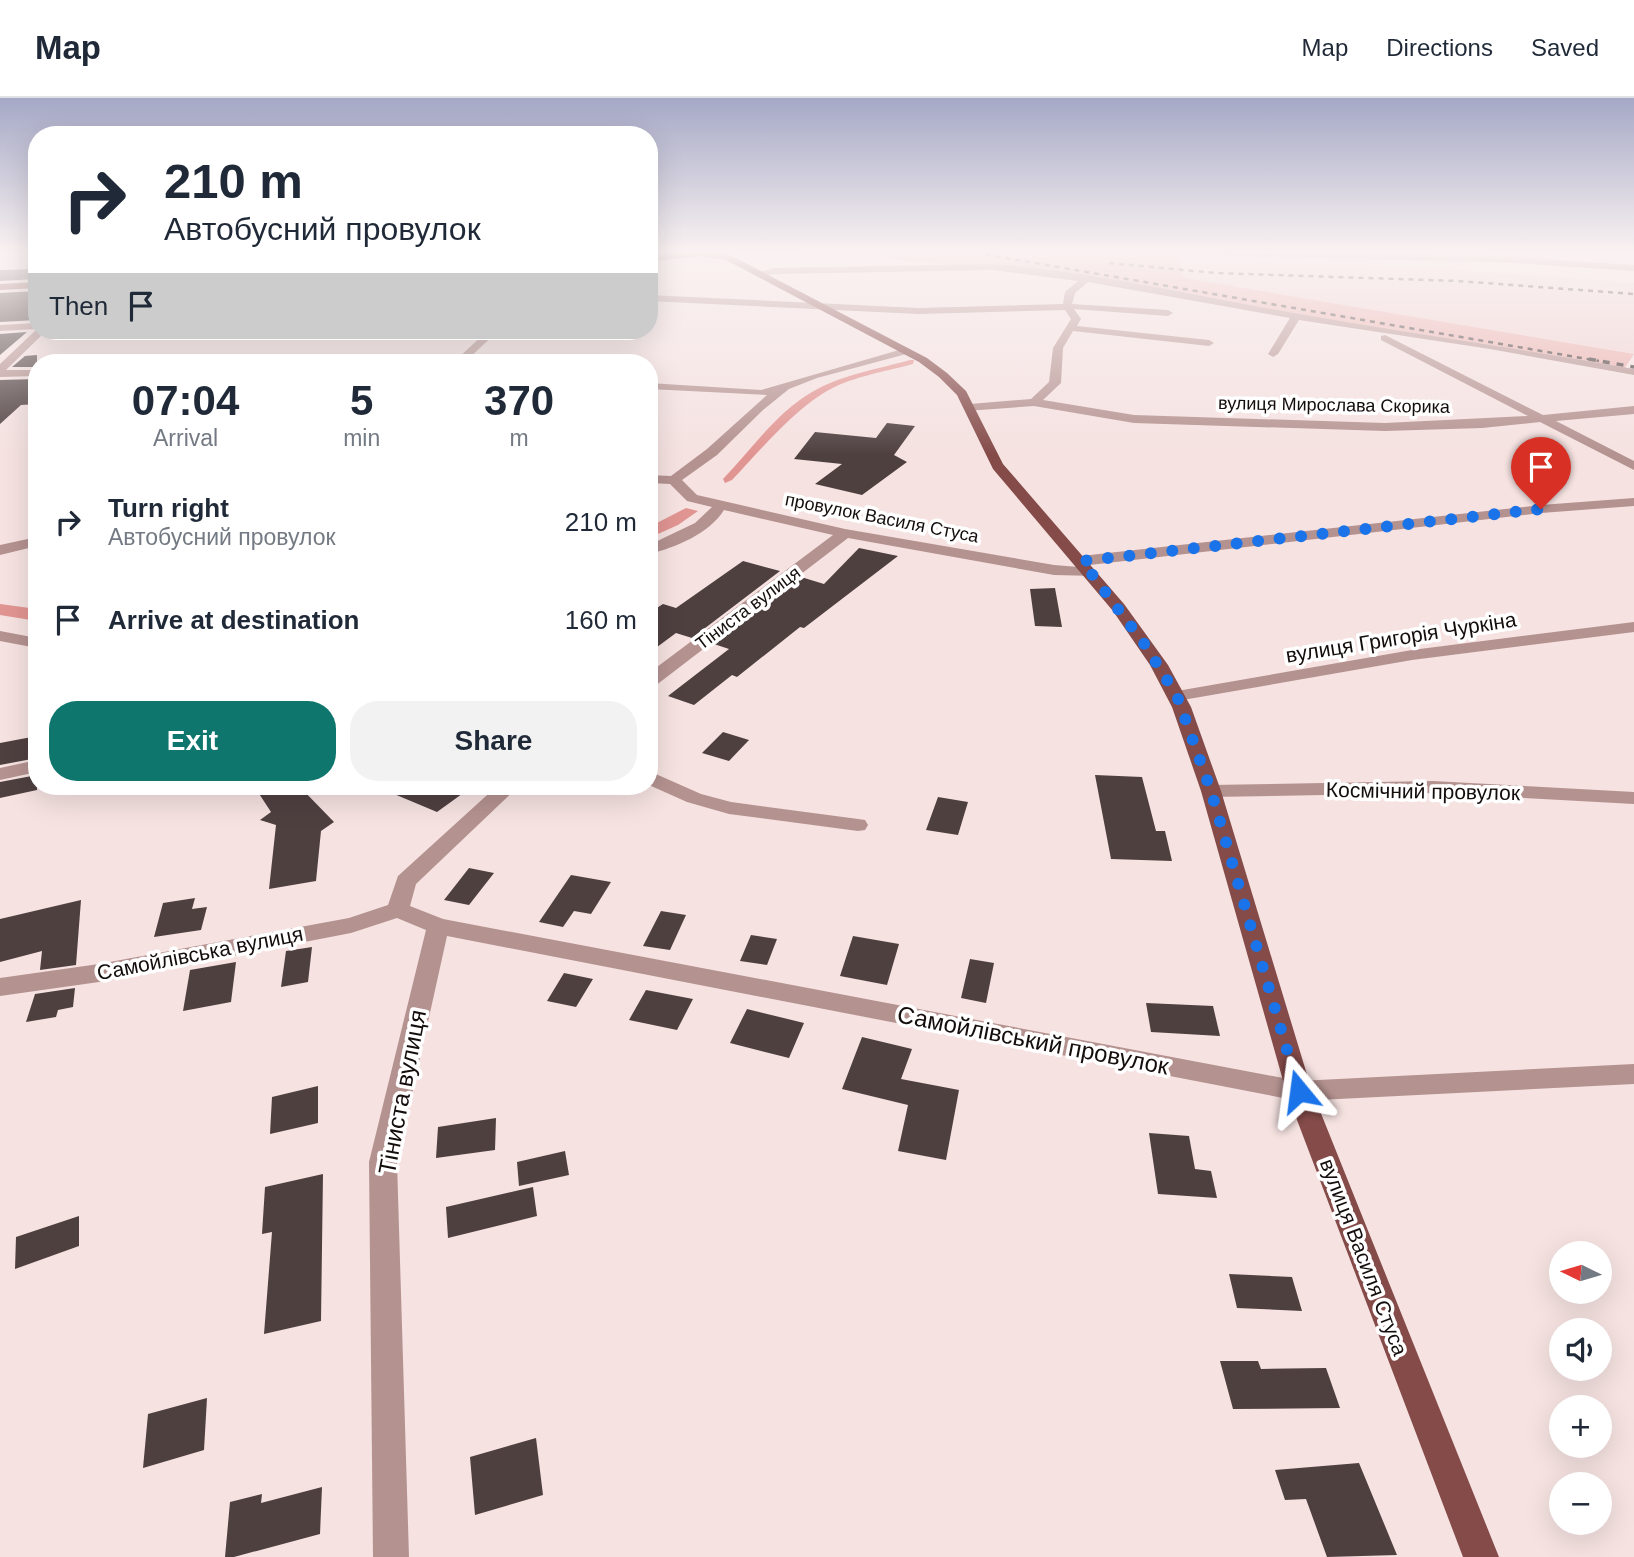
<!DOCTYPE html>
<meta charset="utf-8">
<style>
body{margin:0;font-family:Arial,sans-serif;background:#f2f2f3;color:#1f2937;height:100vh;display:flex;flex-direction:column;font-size:26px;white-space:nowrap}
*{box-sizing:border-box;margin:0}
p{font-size:23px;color:#747a83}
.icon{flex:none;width:38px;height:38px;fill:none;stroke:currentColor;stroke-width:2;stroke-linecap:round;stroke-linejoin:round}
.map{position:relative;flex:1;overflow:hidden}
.side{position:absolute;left:28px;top:256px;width:630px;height:441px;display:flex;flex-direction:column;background:#fff;border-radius:28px;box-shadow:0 7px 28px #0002}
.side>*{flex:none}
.top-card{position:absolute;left:28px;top:28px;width:630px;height:214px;border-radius:28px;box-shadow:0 7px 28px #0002;background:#fff;color:#1f2937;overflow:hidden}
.needle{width:46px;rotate:275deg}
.tools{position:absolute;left:1549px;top:1143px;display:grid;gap:14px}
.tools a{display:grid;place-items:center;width:63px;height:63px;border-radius:50%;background:#fff;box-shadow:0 7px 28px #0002;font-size:35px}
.pin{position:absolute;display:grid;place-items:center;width:60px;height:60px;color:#fff;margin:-72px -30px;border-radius:50% 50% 50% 0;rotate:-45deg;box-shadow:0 0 7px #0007}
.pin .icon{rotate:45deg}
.me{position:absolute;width:77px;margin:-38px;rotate:344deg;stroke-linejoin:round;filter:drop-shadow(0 0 5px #0008)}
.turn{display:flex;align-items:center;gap:24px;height:147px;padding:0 21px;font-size:32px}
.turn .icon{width:91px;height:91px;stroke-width:2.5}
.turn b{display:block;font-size:49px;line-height:60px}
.then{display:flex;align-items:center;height:66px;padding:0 21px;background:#0003;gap:14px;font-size:26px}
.eta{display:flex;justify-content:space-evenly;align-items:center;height:119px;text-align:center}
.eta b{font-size:42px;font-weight:700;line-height:49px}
.cta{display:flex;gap:14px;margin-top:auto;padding:14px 21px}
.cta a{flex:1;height:80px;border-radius:28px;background:#0f766e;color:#fff;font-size:28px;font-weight:700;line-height:80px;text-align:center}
.cta a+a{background:#f2f2f3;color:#1f2937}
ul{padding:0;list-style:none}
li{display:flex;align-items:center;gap:21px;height:98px;padding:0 21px}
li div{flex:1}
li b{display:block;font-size:26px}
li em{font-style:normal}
header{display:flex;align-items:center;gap:42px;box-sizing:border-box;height:98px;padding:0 35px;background:#fff;border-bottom:2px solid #e0e1e3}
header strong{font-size:33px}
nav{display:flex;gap:38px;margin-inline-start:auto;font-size:24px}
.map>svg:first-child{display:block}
.built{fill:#f0d4d3}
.green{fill:#eab1ae}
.water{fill:#e19592}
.building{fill:#4f4040}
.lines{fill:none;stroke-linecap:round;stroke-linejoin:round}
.minor{fill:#b49290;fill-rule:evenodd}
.major{fill:#844b49;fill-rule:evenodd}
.rail-far1{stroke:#3f3635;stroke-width:2.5;stroke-dasharray:5 5;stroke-linecap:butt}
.rail{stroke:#3f3635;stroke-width:3.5;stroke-dasharray:7 7;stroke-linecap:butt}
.route{stroke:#1a73e8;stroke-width:12;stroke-dasharray:0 21.6}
.labels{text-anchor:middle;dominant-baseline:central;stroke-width:7;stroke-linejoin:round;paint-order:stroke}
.far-street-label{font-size:18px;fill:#130d0c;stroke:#fff}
.street-label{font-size:21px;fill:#130d0c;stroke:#fff}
.near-street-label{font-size:24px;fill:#130d0c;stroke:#fff}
</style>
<header>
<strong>Map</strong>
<nav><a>Map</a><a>Directions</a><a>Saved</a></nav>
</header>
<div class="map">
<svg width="1634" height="1459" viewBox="0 0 1634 1459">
<rect width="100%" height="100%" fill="#f5e2e1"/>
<!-- built -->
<path class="built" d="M 1179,163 L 1418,169 L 1634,185 L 1634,256 L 1184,180 Z"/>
<!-- green -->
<path class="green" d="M 804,153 L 1106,153 L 1178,157 L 1184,180 L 1634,256 L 1624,271 L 1061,177 L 864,159 L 804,158 Z"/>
<!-- water -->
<path class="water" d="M 910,262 L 914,262 L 913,266 C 884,274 848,279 822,296 C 788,318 759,354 732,382 L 725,385 L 723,381 C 751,352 777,314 812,294 C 841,277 878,271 910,262 Z
M 686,410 L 698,413 L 678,427 L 649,440 L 649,429 Z
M 0,506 L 37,511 L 37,523 L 0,517 Z"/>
<!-- building -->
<path class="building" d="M 37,171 L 37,181 L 0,183 L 0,172 Z
M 37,193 L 37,222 L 0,224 L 0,195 Z
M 27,234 L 0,257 L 0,236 Z
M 37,257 L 37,269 L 12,269 L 25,258 Z
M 37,281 L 37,306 L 21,307 L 0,326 L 0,282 Z
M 887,325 L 915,328 L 894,357 L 907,364 L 862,397 L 815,386 L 842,366 L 794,361 L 815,334 L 876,340 Z
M 859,450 L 898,458 L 804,530 L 800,529 L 737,579 L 732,577 L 694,607 L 668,598 L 729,551 L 714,546 L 801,479 L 824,486 Z
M 743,463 L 780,473 L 692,540 L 676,535 L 649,555 L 649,515 L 663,506 L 676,510 Z
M 1055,490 L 1062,529 L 1035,528 L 1030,491 Z
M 723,634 L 749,642 L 729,663 L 702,655 Z
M 37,638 L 37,660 L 0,667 L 0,645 Z
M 37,677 L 37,692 L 0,700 L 0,684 Z
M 1095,677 L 1142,679 L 1156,733 L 1165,733 L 1172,763 L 1111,761 Z
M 254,688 L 299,688 L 334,724 L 321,733 L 316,783 L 269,791 L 276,727 L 260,722 L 271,714 Z
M 375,688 L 473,688 L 437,714 Z
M 938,699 L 968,704 L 958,737 L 926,732 Z
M 469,770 L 494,775 L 469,807 L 444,802 Z
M 571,777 L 611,784 L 591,816 L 574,813 L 563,829 L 539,824 Z
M 195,800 L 192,811 L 207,809 L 201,832 L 154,839 L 163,805 Z
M 81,802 L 76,867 L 40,872 L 42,853 L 0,864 L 0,821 Z
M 661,813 L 686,817 L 670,852 L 643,848 Z
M 751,837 L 777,841 L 767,867 L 740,863 Z
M 853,838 L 899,846 L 887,887 L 840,878 Z
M 312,849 L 308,884 L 281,889 L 286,853 Z
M 970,861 L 994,865 L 986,905 L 961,900 Z
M 236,864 L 231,904 L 183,913 L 190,872 Z
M 564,875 L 593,881 L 576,909 L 547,903 Z
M 75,890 L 73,909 L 58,912 L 56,919 L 26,924 L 35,896 Z
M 646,892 L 693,901 L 677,932 L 629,922 Z
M 1146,905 L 1213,908 L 1220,938 L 1151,934 Z
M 747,911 L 804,925 L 789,960 L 730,945 Z
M 862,939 L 912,951 L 901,981 L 959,992 L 946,1062 L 898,1053 L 908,1007 L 842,991 Z
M 318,988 L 318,1025 L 270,1036 L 272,999 Z
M 496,1020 L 495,1052 L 436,1060 L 438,1029 Z
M 1149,1035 L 1189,1038 L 1195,1071 L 1211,1073 L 1217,1100 L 1158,1096 Z
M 565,1053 L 569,1077 L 519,1088 L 517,1064 Z
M 323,1076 L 321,1223 L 264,1236 L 272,1134 L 262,1136 L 265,1089 Z
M 533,1089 L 537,1118 L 448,1140 L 446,1109 Z
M 79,1118 L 79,1148 L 15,1171 L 16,1139 Z
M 1229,1176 L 1292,1179 L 1302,1213 L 1237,1210 Z
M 1220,1263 L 1258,1263 L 1261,1271 L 1326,1270 L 1340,1310 L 1233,1311 Z
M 207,1300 L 204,1352 L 143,1370 L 148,1316 Z
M 536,1340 L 543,1397 L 475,1417 L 470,1359 Z
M 1359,1365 L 1397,1457 L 1327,1459 L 1306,1401 L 1285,1402 L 1275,1372 Z
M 322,1389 L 320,1436 L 234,1459 L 225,1459 L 230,1404 L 262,1396 L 261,1405 Z"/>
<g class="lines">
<!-- minor -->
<path class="minor" d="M 1134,153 L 1498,158 L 1634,167 L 1634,173 L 1498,164 L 1138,156 Z
M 993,166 C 1090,173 1187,196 1282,213 C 1399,234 1517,250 1634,271 L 1634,277 L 1490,251 L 1299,222 L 1278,256 L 1273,259 L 1268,256 L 1290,220 L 1088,184 L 1075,195 L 1072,206 L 1168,212 L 1173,215 L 1168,218 L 1074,211 L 1081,221 L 1077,228 L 1209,242 L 1214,245 L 1209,248 L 1073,233 L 1063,250 L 1061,285 L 1043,302 L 1134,317 L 1385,325 L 1528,318 L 1381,242 L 1381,238 L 1385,237 L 1543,317 L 1634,308 L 1634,316 L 1556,323 L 1634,363 L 1634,372 L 1540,324 L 1482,330 L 1385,333 L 1134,325 L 1034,308 L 966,313 L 966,307 L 970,306 L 1031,301 L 1049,284 L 1053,250 L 1071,221 L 1065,212 L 919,216 L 649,203 L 649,197 L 919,210 L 1063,206 L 1065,194 L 1078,183 L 993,172 L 774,176 L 758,179 L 753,176 L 774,170 Z
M 37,225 L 37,231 L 0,233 L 0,227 Z
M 37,231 L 46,233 L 6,272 L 37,272 L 37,278 L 0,279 L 0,266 Z
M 487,233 L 498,233 L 465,264 L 454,264 Z
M 906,250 L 910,251 L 910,255 L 817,280 L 789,291 L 763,312 L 717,357 L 682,382 L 697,397 L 845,431 L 1054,467 L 1091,470 L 1099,475 L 1096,478 L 1054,477 L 848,440 L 655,588 L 649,589 L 649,575 L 833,437 L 724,412 C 710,435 675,450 649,456 L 649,447 L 695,425 L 712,409 L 687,403 L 670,386 L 649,385 L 649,377 L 671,378 L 707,351 L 767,297 L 649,291 L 649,285 L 761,292 Z
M 1634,400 L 1634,408 L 1541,415 L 1081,468 L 1073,463 L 1081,458 L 1541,407 Z
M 37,439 L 37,448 L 0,457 L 0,447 Z
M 1634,524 L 1634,534 L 1412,562 L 1177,603 L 1168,598 L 1177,593 L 1412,552 Z
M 0,533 L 37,540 L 37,550 L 0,543 Z
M 37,662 L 37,674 L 0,682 L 0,670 Z
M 649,673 L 701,696 L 731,704 L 858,721 L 865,722 L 868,727 L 865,732 L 858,733 L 729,716 L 687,704 L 649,687 Z
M 1433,683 L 1634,694 L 1634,706 L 1433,695 L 1211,699 L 1204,697 L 1201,693 L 1204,689 L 1211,687 Z
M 497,688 L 519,688 L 416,786 L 410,808 L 443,821 L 1299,983 L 1634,966 L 1634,986 L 1299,1003 L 447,838 L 397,1064 L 409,1459 L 373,1459 L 369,1064 L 426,832 L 397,820 L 351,835 L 99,884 L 0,898 L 0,880 L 99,866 L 349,820 L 388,807 L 398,778 Z"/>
<!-- major -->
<path class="major" d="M 687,153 L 709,153 L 732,158 L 927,260 L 947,275 L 966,293 L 1003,366 L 1124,506 L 1168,567 L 1191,609 L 1221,693 L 1312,993 L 1499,1459 L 1463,1459 L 1286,993 L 1201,693 L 1172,609 L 1150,567 L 1113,513 L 993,371 L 957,297 L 939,279 L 919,264 L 726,162 L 699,158 L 649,164 L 649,158 Z
M 37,184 L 37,190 L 0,192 L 0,186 Z"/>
<!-- rail-far1 -->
<path class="rail-far1" d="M 966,153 L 1599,263
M 1109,165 L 1216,175 L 1458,183 L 1634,196"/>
<!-- rail -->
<path class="rail" d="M 1589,261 L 1634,269"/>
</g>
<!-- sky -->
<linearGradient id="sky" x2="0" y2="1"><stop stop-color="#a5a8c6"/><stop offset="0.43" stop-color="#faf2f2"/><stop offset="1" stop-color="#faf2f2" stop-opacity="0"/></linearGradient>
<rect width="1634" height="357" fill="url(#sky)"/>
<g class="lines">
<!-- route -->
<path class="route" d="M 1299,993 L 1211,693 L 1177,598 L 1145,547 L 1082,463 L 1541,411"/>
</g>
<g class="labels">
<!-- far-street labels -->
<g class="far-street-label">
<text transform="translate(1334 307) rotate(1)">вулиця Мирослава Скорика</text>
<text transform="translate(882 420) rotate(11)">провулок Василя Стуса</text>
<text transform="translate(748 510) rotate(-37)">Тіниста вулиця</text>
</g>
<!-- street labels -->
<g class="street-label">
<text transform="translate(1401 539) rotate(-9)">вулиця Григорія Чуркіна</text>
<text transform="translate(1423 693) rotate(1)">Космічний провулок</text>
<text transform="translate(200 855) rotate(-11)">Самойлівська вулиця</text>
<text transform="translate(1364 1159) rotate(69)">вулиця Василя Стуса</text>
</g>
<!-- near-street labels -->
<g class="near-street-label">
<text transform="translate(1033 942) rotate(11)">Самойлівський провулок</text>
<text transform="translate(402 994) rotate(-79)">Тіниста вулиця</text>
</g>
</g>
</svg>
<div class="tools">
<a><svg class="needle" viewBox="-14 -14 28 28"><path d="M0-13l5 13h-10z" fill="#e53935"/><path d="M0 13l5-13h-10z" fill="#747a83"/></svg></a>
<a><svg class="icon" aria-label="sound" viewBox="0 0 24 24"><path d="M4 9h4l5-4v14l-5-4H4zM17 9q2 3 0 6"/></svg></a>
<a>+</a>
<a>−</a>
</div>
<div class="pin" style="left:1541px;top:411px;background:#d93025"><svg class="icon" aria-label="arrive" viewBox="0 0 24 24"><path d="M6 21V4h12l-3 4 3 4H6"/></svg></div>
<svg class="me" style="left:1299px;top:993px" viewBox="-20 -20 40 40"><path d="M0-17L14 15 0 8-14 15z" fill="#1a73e8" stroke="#fff" stroke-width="4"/></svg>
<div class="top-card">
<div class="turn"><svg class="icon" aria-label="right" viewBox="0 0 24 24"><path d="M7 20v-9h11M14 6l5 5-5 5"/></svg><div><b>210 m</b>Автобусний провулок</div></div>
<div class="then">Then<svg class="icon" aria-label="arrive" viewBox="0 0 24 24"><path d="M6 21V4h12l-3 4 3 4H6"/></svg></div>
</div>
<section class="side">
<div class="eta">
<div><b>07:04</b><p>Arrival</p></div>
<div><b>5</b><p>min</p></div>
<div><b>370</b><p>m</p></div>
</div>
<ul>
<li><svg class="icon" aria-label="right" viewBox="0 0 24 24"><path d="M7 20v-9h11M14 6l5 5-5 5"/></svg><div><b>Turn right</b><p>Автобусний провулок</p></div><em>210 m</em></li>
<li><svg class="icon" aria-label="arrive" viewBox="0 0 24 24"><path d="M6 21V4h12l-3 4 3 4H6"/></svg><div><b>Arrive at destination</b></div><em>160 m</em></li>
</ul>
<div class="cta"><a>Exit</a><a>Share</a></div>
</section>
</div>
